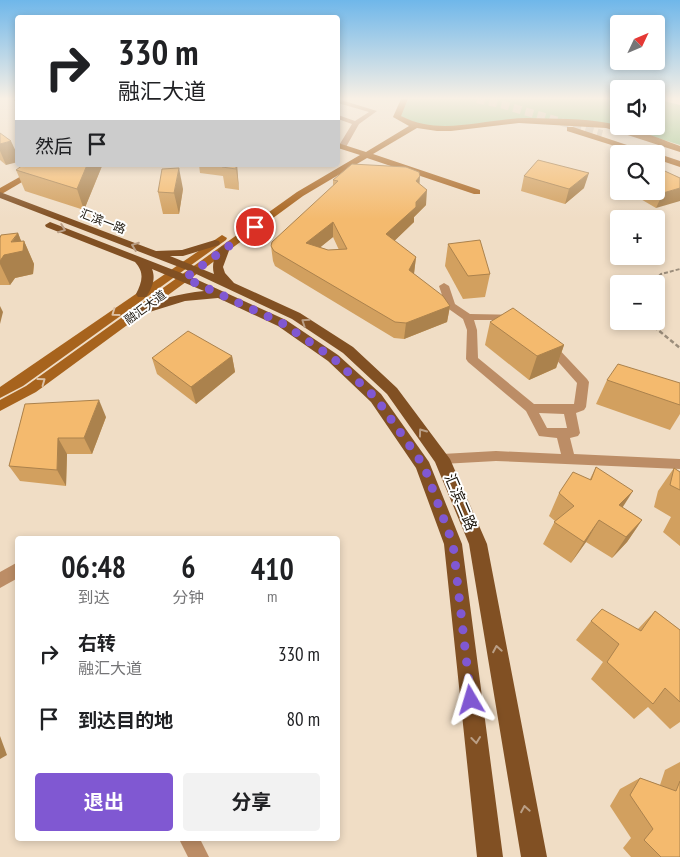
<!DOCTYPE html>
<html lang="zh">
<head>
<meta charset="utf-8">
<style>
  :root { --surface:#fff; --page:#f2f2f2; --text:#202124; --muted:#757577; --accent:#8058d2 }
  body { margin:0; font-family:"PT Sans Narrow","Noto Sans SC",sans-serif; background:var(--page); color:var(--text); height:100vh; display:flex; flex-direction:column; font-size:19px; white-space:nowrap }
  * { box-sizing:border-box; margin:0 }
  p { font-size:16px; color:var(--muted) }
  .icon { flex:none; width:28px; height:28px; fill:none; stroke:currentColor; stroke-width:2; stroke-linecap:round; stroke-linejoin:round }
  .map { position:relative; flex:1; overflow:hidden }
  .details { position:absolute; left:15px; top:536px; width:325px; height:305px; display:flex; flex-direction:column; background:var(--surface); border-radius:5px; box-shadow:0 2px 8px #0003 }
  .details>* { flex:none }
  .banner { position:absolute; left:15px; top:15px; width:325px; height:152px; border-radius:5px; box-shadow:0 2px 8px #0003; background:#fff; color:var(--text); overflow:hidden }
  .needle { width:32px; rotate:46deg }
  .tools { position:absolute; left:610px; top:15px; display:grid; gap:10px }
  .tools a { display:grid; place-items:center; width:55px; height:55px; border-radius:5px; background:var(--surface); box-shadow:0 2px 8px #0003; font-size:25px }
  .pin { position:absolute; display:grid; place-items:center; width:42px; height:42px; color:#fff; margin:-21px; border:2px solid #fff; border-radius:50%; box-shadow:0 1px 5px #0007 }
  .me { position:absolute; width:55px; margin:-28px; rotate:353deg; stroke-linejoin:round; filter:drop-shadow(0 0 4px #0008) }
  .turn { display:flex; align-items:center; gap:18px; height:105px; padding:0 20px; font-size:22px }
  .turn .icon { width:65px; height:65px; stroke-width:2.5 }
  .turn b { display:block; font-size:35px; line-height:42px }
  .then { display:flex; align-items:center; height:48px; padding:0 20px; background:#0003; gap:10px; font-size:19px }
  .eta { display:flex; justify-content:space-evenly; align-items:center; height:85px; text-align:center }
  .eta b { font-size:30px; font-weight:700; line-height:35px }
  .primary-button { display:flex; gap:10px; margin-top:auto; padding:10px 20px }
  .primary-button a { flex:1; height:58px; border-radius:5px; background:var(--accent); color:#fff; font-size:20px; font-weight:700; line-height:58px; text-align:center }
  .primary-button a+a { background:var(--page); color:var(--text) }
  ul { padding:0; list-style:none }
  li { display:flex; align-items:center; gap:15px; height:65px; padding:0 20px }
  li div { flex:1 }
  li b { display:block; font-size:19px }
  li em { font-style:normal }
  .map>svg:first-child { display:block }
</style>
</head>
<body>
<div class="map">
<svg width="680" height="857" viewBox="0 0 680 857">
  <rect width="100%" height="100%" fill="#f0ddc5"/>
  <!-- green -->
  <g fill="#97c187">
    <path d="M410,99h209v27l-84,-5 -74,6 -43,-1 -19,-11 2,-6z"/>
    <path d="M656,99l24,6v40l-61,-19h37z"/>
  </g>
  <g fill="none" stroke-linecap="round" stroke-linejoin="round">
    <!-- secondary-tunnel -->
    <path stroke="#d0bfa9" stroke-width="8" stroke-dasharray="8 4.5" stroke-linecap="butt" d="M477,99l27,6 98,29"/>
    <!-- path-far1 -->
    <path stroke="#9b8d7b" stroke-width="2" stroke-dasharray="4 2" stroke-linecap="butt" d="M650,284l11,-10 19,-5"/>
    <!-- path -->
    <path stroke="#9b8d7b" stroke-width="2.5" stroke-dasharray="4.5 2.5" stroke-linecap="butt" d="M650,321l2,4 28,23"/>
    <!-- street -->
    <g fill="#bc8d66" fill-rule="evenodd">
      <path d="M338,99l39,12 -18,13 -13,23 -4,2 -4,-2 14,-23 -14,-5v-4l17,6 14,-9 -31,-9z"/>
      <path d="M444,283l5,3 6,18 15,10 48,1 1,2 -5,3h-40l3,10 1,28 56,46h40l3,-21 -32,-36 -1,-2 1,-2h8l34,36 2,3 -3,25 -2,3 -8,3 4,20 -2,3 -8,2 4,16 106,5v10l-184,-8 -54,3 -5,-1 -2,-4 2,-4 5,-1 54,-3 65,3 -4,-16 -18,-2 -13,-25 -58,-49 -2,-3 1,-29 -4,-11 -17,-12 -7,-21zM539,413l25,1 3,14h-20z"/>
      <path d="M18,562v16l-18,10v-16z"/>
      <path d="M179,839h21l9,18h-21z"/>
    </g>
    <!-- secondary -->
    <g fill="#a7631d" fill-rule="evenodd">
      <rect x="14" y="99" width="4" height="2"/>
      <path d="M401,99h7l-7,17c40,21 85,2 127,2 26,1 54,0 80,5 24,5 48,14 72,23v6l-74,-24 -87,-5 -68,8h-14l-20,-3 -44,26 107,36v4h-6l-107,-36 -64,38 -267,196 -36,19v-11l26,-14 271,-194 63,-37 -22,-7v-5l28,9 43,-26 -16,-9z"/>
      <path d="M567,127h6l81,27h-14l-73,-23z"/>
      <path d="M656,153l24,8v6l-24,-8z"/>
      <path d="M41,165h10l-51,30v-7z"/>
      <path d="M222,235l5,3 -1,2 -203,146 -23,12v-11z"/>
    </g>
    <!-- primary -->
    <g fill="#815023" fill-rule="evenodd">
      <path d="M0,192l156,59 26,-1 33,-10 4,1 1,2 -1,2 -36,11h-13l44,18c-3,-9 1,-26 11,-29l4,1 1,2 -7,19 2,6 9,10 66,30 53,34 44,41 53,71 37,85 60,313h-26l-52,-313 -34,-82 -48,-68 -44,-41 -51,-34 -100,-47 -192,-74z"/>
      <path d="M50,222l139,54 97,44 52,35 43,39 48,68 33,82 41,313h-26l-33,-313 -28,-76 -45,-66 -43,-41 -50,-35 -60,-28 -33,3 -42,13h-8l-2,-3 2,-3c23,-8 45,-15 69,-17l-52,-22c4,10 0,19 -6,28h-8l-2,-3c6,-12 9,-21 -1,-32l-89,-35 -1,-2z"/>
    </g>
  </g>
  <!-- wall -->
  <g fill="#d2a05f" fill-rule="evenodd">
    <path d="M0,133l6,32 -6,-5z"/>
    <path d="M199,165h38l2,25 -14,-2 -2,-12 -23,-3z"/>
    <path d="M46,166h56l-18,44 -59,-19 -9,-21z"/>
    <path d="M656,167l24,11 -24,30 -29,-17h29z"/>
    <path d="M524,176l60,12 -19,16 -44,-13z"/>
    <path d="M333,180l87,4 6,21 -12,12v5l-20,19 22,16 -2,17 36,32 -3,16 -43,17 -10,-1 -119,-72 -2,-5 -2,-15 62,-60zM333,237l6,13h-11l-8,-3z"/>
    <path d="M183,189l-4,25h-16l-5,-22z"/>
    <path d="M18,233l3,8h3l10,23 -1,10 -18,4 -5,7h-10v-47z"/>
    <path d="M448,244l42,30 -5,23 -22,2 -18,-33z"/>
    <path d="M490,322l74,23 -8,23 -27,12 -44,-35z"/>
    <path d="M232,356l3,16 -39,32 -39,-30 -5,-16z"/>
    <path d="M607,380l73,3v31l-10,16 -74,-26z"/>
    <path d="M25,404l81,13 -14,37h-25l-1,32 -46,-5 -11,-15z"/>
    <path d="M596,467l26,40 20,13 -15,22 -15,16 -26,-16 -15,21 -28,-19 12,-23 -6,-5 10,-23 31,-14z"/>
    <path d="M674,468l6,4v74l-17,-14 8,-15 -17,-10 4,-16z"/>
    <path d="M655,611l25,19v92l-10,7 -22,-22 -14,12 -43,-40 12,-17 -27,-22 15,-19 47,8z"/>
    <path d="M680,762v95h-49l-8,-9 8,-10 -21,-32 10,-17 20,-11 20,7 5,-15z"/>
  </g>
  <!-- shaded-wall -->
  <g fill="#ab824d">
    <path d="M11,141l7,15v6l-12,3 -6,-14v-7z"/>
    <path d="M87,165h15v1l-18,44 -7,-21z"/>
    <path d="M236,165h1l2,25 -3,-21z"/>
    <path d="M179,168l4,21 -4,25 -5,-21z"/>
    <path d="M589,173l-5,15 -19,16 4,-15z"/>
    <path d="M420,176l-1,15 -3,-10z"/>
    <path d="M680,188v13l-24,7 7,-15z"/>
    <path d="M427,190l-1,15 -12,12v5l-29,28 1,-16z"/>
    <path d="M333,222v15l-27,22v-16z"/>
    <path d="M18,233l5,13 1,-5 10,23 -1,10 -18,4 -5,7 -10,-21v-3z"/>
    <path d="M416,257l-2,16 -6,13 1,-16z"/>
    <path d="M0,306l3,6 -3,12z"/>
    <path d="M450,306l-3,16 -43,17 2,-16z"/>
    <path d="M564,345l-8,23 -27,12 8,-24z"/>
    <path d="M232,356l3,16 -39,32 -5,-17z"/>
    <path d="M99,400l7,17 -14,37 -8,-16z"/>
    <path d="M58,438l9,16 -1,32 -9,-16z"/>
    <path d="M633,491l-14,22v-8z"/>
    <path d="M599,520l-13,22 -15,21 13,-21z"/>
    <path d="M642,520l-15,22 -15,16 14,-21z"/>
    <path d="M0,736l7,19 -7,4z"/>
  </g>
  <!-- building -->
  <g fill="#f4ba6e" stroke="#ab824d" fill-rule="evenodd">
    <path d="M0,133l11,8 -11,3z"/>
    <path d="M538,160l51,13 -20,16 -45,-13z"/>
    <path d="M352,164l54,3 13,5 1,4 -4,5 11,9 -11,12v5l-30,27 30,23 -7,13 34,26 7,10 -44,17 -11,-1 -121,-71 -3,-5 1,-4 66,-61 -5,-1zM333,222l14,27 -19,1 -22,-7z"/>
    <path d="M23,165h20l3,1 1,-1h40l-10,24 -61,-19z"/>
    <path d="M222,165h14v4l-14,-2z"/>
    <path d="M656,167l24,11v10l-17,5 -7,-4z"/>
    <path d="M179,168l-5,25 -16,-1 4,-23z"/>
    <path d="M18,233l-7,9 13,-1 -1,10 -19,4 -4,6v-23l1,-3z"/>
    <path d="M480,240l10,34 -22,2 -20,-32z"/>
    <path d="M513,308l51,37 -27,11 -47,-34z"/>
    <path d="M188,331l44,25 -41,31 -39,-29z"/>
    <path d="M618,364l62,19v22l-73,-25z"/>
    <path d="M99,400l-15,38h-26l-1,32 -48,-4 16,-62z"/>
    <path d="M596,467l37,24 -14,14 23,15 -16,17 -27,-17 -15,22 -30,-20 20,-16 -15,-13 14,-21 18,8z"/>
    <path d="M674,468l6,4v18l-10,-5z"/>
    <path d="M602,609l39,22 14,-20 25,19v72l-15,-14 -12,16 -46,-42 12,-18 -28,-23z"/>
    <path d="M640,778l36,13 4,-10v76h-19l-17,-17 9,-11 -23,-34z"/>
  </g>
  <!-- one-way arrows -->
  <defs><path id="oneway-chevron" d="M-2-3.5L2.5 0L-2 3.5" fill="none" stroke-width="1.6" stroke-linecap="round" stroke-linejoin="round" transform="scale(1.25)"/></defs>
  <g stroke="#ba9f86">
    <use href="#oneway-chevron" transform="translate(62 229) rotate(21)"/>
    <use href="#oneway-chevron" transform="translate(135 246) rotate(-159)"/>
    <use href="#oneway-chevron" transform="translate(305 322) rotate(-146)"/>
    <use href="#oneway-chevron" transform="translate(422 432) rotate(-126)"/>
    <use href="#oneway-chevron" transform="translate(497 649) rotate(-100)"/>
    <use href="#oneway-chevron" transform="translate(476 740) rotate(83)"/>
    <use href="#oneway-chevron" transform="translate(525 809) rotate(-100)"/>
  </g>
  <g stroke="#dcc1a5">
    <use href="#oneway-chevron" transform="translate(115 313) rotate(144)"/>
    <use href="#oneway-chevron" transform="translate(42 381) rotate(-36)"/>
  </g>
  <!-- sky -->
  <linearGradient id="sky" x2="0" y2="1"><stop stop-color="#6fb7ea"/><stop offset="0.45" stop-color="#f8f0e5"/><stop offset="1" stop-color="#f8f0e5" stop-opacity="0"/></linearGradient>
  <rect width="680" height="219" fill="url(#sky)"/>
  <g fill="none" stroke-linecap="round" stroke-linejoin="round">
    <!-- route -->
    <path stroke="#8058d2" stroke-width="9" stroke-dasharray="0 16.2" d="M255,227l-70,51 97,45 51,35 43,40 48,68 29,78 18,156"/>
  </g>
  <g text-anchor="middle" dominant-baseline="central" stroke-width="4" stroke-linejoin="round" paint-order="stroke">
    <!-- far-street labels -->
    <g font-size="12" fill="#19130a" stroke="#fff">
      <text transform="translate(103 221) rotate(21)">汇滨一路</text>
      <text transform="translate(145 307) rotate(-36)">融汇大道</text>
    </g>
    <!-- street labels -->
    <g font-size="15" fill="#19130a" stroke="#fff">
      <text transform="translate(461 502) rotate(67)">汇滨二路</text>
    </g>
  </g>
</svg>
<div class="tools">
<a><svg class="needle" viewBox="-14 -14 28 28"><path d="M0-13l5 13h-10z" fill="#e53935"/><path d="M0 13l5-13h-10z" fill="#757577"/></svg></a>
<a><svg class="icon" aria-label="sound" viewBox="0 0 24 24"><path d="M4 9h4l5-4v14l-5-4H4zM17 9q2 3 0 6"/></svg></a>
<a><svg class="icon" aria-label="search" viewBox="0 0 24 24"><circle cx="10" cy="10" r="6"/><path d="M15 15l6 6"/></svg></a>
<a>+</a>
<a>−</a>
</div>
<div class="pin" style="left:255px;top:227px;background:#d93025"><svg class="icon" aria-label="arrive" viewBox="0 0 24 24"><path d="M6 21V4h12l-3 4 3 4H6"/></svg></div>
<svg class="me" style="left:471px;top:700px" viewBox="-20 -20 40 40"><path d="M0-17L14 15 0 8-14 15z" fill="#8058d2" stroke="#fff" stroke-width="4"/></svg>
<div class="banner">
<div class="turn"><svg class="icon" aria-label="right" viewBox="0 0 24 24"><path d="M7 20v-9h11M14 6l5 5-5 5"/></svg><div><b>330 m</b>融汇大道</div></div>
<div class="then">然后<svg class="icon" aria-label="arrive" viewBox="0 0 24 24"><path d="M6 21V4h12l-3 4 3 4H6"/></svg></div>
</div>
<section class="details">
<div class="eta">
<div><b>06:48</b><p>到达</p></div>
<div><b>6</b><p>分钟</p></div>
<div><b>410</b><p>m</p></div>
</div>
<ul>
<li><svg class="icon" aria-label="right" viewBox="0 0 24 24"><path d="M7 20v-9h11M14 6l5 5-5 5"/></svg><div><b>右转</b><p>融汇大道</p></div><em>330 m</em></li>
<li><svg class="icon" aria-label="arrive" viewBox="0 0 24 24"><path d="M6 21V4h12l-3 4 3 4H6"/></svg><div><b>到达目的地</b></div><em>80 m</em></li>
</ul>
<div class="primary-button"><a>退出</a><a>分享</a></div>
</section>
</div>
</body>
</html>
